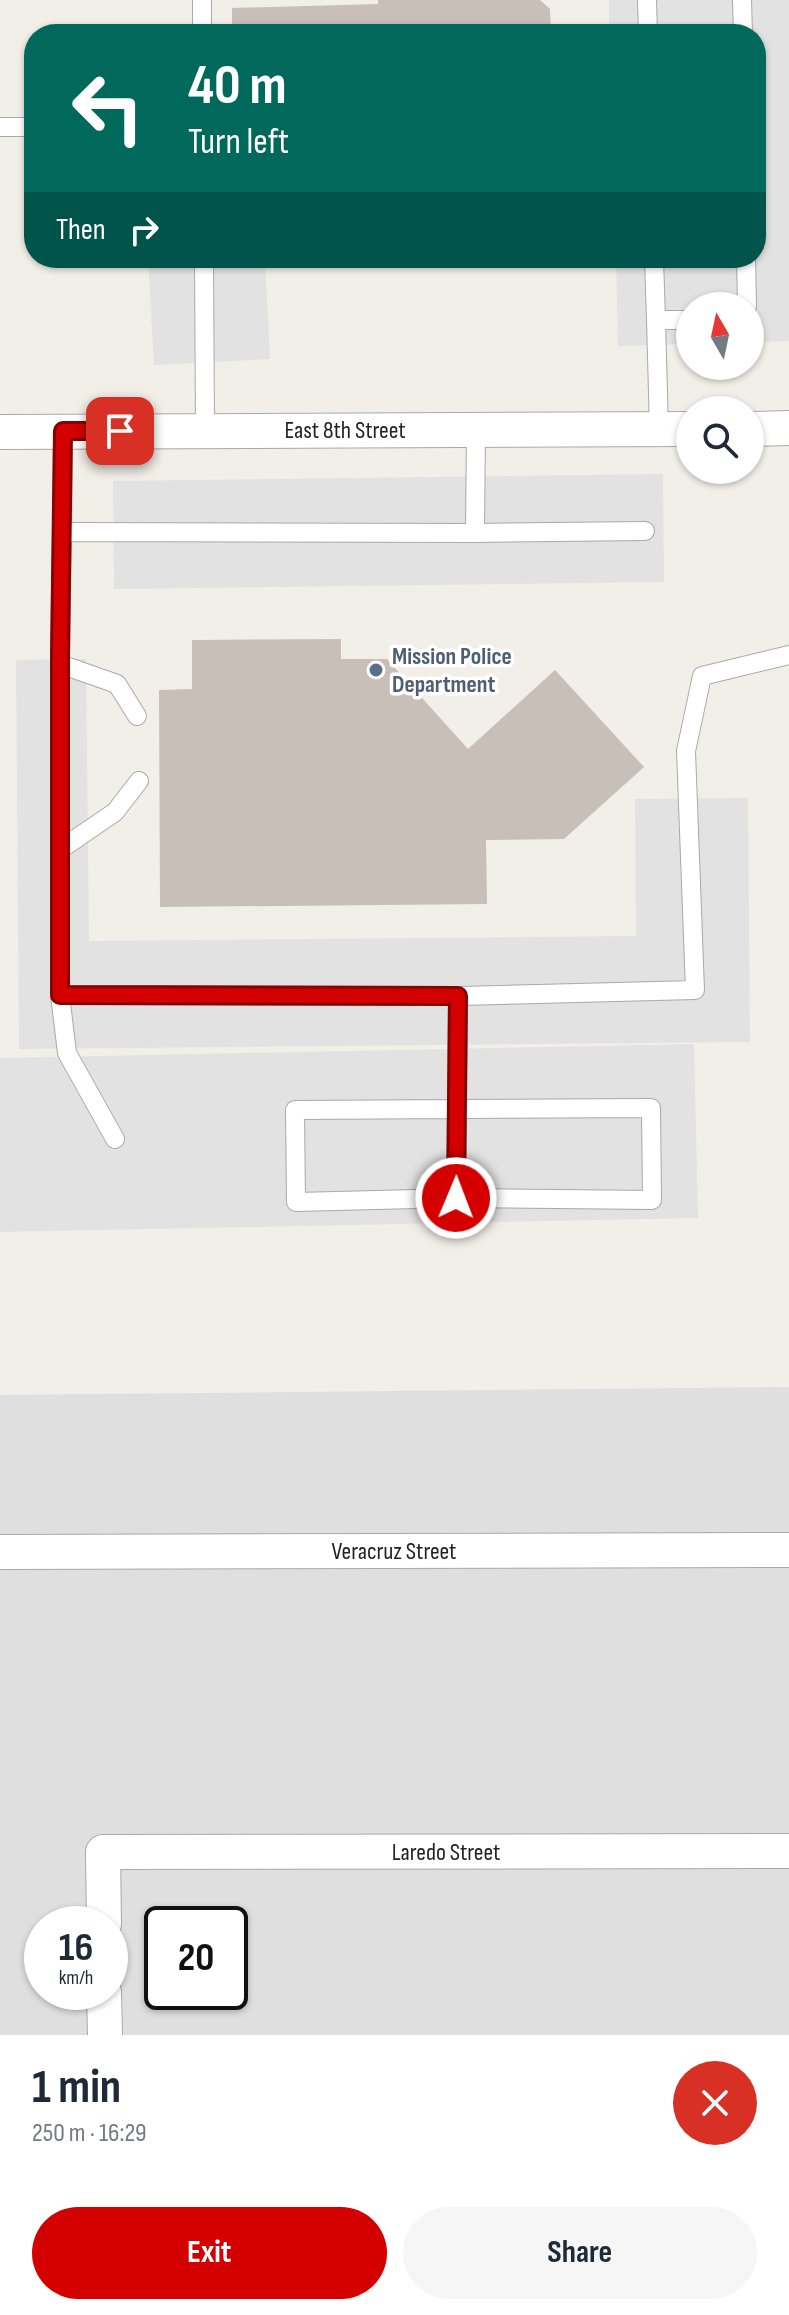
<!DOCTYPE html>
<html lang="en">
<head>
<meta charset="utf-8">
<style>
  :root { --surface:#fff; --page:#f6f6f7; --text:#1f2937; --muted:#747a83; --accent:#d40000 }
  body { margin:0; font-family:"Sofia Sans Condensed",sans-serif; background:var(--page); color:var(--text); height:100vh; display:flex; flex-direction:column; font-size:30px; white-space:nowrap }
  * { box-sizing:border-box; margin:0 }
  p { font-size:26px; color:var(--muted) }
  .icon { flex:none; width:44px; height:44px; fill:none; stroke:currentColor; stroke-width:2; stroke-linecap:round; stroke-linejoin:round }
  .map { position:relative; height:2035px; overflow:hidden }
  .details { display:flex; flex-direction:column; background:var(--surface); flex:1 }
  .details>* { flex:none }
  .banner { position:absolute; left:24px; top:24px; width:742px; height:244px; border-radius:32px; box-shadow:0 2px 6px #0004; background:#00695c; color:#fff; overflow:hidden }
  .needle { width:52px; rotate:351deg }
  .tools { position:absolute; left:676px; top:292px; display:grid; gap:16px }
  .tools a { display:grid; place-items:center; width:88px; height:88px; border-radius:50%; background:var(--surface); box-shadow:0 2px 6px #0004; font-size:40px }
  .speed { position:absolute; left:24px; top:1906px; display:flex; gap:16px; font-size:40px; font-weight:700; text-align:center }
  .speed>* { display:grid; place-content:center; width:104px; height:104px; border-radius:50%; background:var(--surface); box-shadow:0 2px 6px #0004; line-height:1 }
  .speed small { font-size:20px; font-weight:400 }
  .speed .limit { border:4px solid #111; border-radius:12px; background:#fff; color:#111 }
  .pin { position:absolute; display:grid; place-items:center; width:68px; height:68px; color:#fff; margin:-34px; border-radius:16px; box-shadow:0 4px 12px #0006 }
  .me { position:absolute; width:88px; margin:-44px; rotate:1deg; stroke-linejoin:round; filter:drop-shadow(0 0 6px #0008) }
  .turn { display:flex; align-items:center; gap:28px; height:168px; padding:0 32px; font-size:36px }
  .turn .icon { width:104px; height:104px; stroke-width:2.5 }
  .turn b { display:block; font-size:56px; line-height:68px }
  .then { display:flex; align-items:center; height:76px; padding:0 32px; background:#0003; gap:16px; font-size:30px }
  .round { display:grid; place-items:center; flex:none; width:84px; height:84px; border-radius:42px; background:var(--page) }
  .headline { display:flex; align-items:center; justify-content:space-between; height:136px; padding:0 32px }
  h1 { font-size:48px; font-weight:700; line-height:60px }
  .primary-button { display:flex; gap:16px; margin-top:auto; padding:16px 32px }
  .primary-button a { flex:1; height:92px; border-radius:48px; background:var(--accent); color:#fff; font-size:32px; font-weight:700; line-height:92px; text-align:center }
  .primary-button a+a { background:var(--page); color:var(--text) }
  .map>svg:first-child { display:block }
</style>
</head>
<body>
<div class="map">
<svg width="789" height="2035" viewBox="0 0 789 2035">
  <rect width="100%" height="100%" fill="#f2efe9"/>
  <!-- residential -->
  <path fill="#e0dfdf" fill-rule="evenodd" d="M789,1387v648h-789v-640zM42,1924h68v68h-68zM162,1924h68v68h-68z"/>
  <!-- parking -->
  <g fill="#e2e2e2">
    <path d="M609,0h180v341l-39,1v-36h-60v38l-72,2 -2,-88h140v-224h-147z"/>
    <path d="M148,258h117l5,101 -116,6z"/>
    <path d="M663,474l1,108 -550,7 -1,-108z"/>
    <path d="M86,659l3,282 547,-5 -1,-137 113,-1 2,244 -731,7 -3,-389z"/>
    <path d="M694,1044l4,174 -698,14v-174z"/>
  </g>
  <!-- building -->
  <g fill="#c7bfb8">
    <path d="M378,0h162l10,9 1,25h-319v-26l146,-4z"/>
    <path d="M341,639v20h46l81,90 87,-79 89,97 -80,72 -78,1 1,64 -327,3 -1,-217 33,-1v-49z"/>
  </g>
  <g fill="none" stroke-linecap="round" stroke-linejoin="round">
    <defs>
      <g id="service">
        <path d="M202,0v34"/>
        <path d="M647,0l1,34"/>
        <path d="M742,0l1,34"/>
        <path d="M0,127h34"/>
        <path d="M204,258l1,173"/>
        <path d="M654,258l2,62h34"/>
        <path d="M746,258l1,48"/>
        <path d="M656,320l3,109"/>
        <path d="M476,430l-1,103 170,-2"/>
        <path d="M62,532l1,-101"/>
        <path d="M60,664l57,20 20,32"/>
        <path d="M61,849l54,-37 24,-31"/>
        <path d="M60,995l7,58 48,86"/>
        <path d="M458,996l237,-6 -9,-239 16,-75 87,-21"/>
        <path d="M456,1198l1,-89 194,-1 1,92 -196,-2 -160,4 -1,-92 162,-1 1,-113 -398,-1v-340l2,-123 413,1"/>
      </g>
      <g id="minor">
        <path d="M750,429l39,-1"/>
        <path d="M0,432l690,-3"/>
        <path d="M0,1552l789,-2"/>
        <path d="M104,1924l-1,-72 686,-1"/>
        <path d="M104,1992l1,43"/>
      </g>
    </defs>
    <!-- service casing -->
    <use href="#service" stroke="#a9a9a9" stroke-width="20"/>
    <!-- minor casing -->
    <use href="#minor" stroke="#a9a9a9" stroke-width="36"/>
    <!-- service -->
    <use href="#service" stroke="#fff" stroke-width="18"/>
    <!-- minor -->
    <use href="#minor" stroke="#fff" stroke-width="34"/>
  </g>
  <g fill="none" stroke-linecap="round" stroke-linejoin="round">
    <defs>
      <path id="route" d="M120,431h-57l-3,224v340l398,1 -2,202"/>
    </defs>
    <!-- route casing -->
    <use href="#route" stroke="#8a0000" stroke-width="20"/>
    <!-- route -->
    <use href="#route" stroke="#d40000" stroke-width="14"/>
  </g>
  <!-- markers -->
  <circle fill="#5c6f8a" stroke="#fff" stroke-width="3" cx="376" cy="670" r="8"/>
  <g text-anchor="middle" dominant-baseline="central" stroke-width="7" stroke-linejoin="round" paint-order="stroke">
    <!-- street labels -->
    <g font-size="24" fill="#222" stroke="#fff">
      <text x="345" y="430">East 8th Street</text>
      <text x="394" y="1551">Veracruz Street</text>
      <text x="446" y="1852">Laredo Street</text>
    </g>
    <!-- service labels -->
    <g font-size="24" font-weight="bold" fill="#4e5e75" stroke="#fff" text-anchor="start">
      <text x="392" y="656">Mission Police<tspan x="392" dy="28">Department</tspan></text>
    </g>
  </g>
</svg>
<div class="tools">
<a><svg class="needle" viewBox="-14 -14 28 28"><path d="M0-13l5 13h-10z" fill="#e53935"/><path d="M0 13l5-13h-10z" fill="#747a83"/></svg></a>
<a><svg class="icon" aria-label="search" viewBox="0 0 24 24"><circle cx="10" cy="10" r="6"/><path d="M15 15l6 6"/></svg></a>
</div>
<div class="speed"><div>16<small>km/h</small></div><div class="limit">20</div></div>
<div class="pin" style="left:120px;top:431px;background:#d93025"><svg class="icon" aria-label="arrive" viewBox="0 0 24 24"><path d="M6 21V4h12l-3 4 3 4H6"/></svg></div>
<svg class="me" style="left:456px;top:1198px" viewBox="-20 -20 40 40"><circle r="17" fill="#d40000" stroke="#fff" stroke-width="3"/><path d="M0-11L8 9 0 5-8 9z" fill="#fff"/></svg>
<div class="banner">
<div class="turn"><svg class="icon" aria-label="left" viewBox="0 0 24 24"><path d="M17 20v-9H6M10 6l-5 5 5 5"/></svg><div><b>40 m</b>Turn left</div></div>
<div class="then">Then<svg class="icon" aria-label="right" viewBox="0 0 24 24"><path d="M7 20v-9h11M14 6l5 5-5 5"/></svg></div>
</div>
</div>
<section class="details">
<div class="headline"><div><h1>1 min</h1><p>250 m · 16:29</p></div><a class="round" style="background:#d93025;color:#fff"><svg class="icon" aria-label="close" viewBox="0 0 24 24"><path d="M6 6l12 12M18 6L6 18"/></svg></a></div>
<div class="primary-button"><a>Exit</a><a>Share</a></div>
</section>
</body>
</html>
